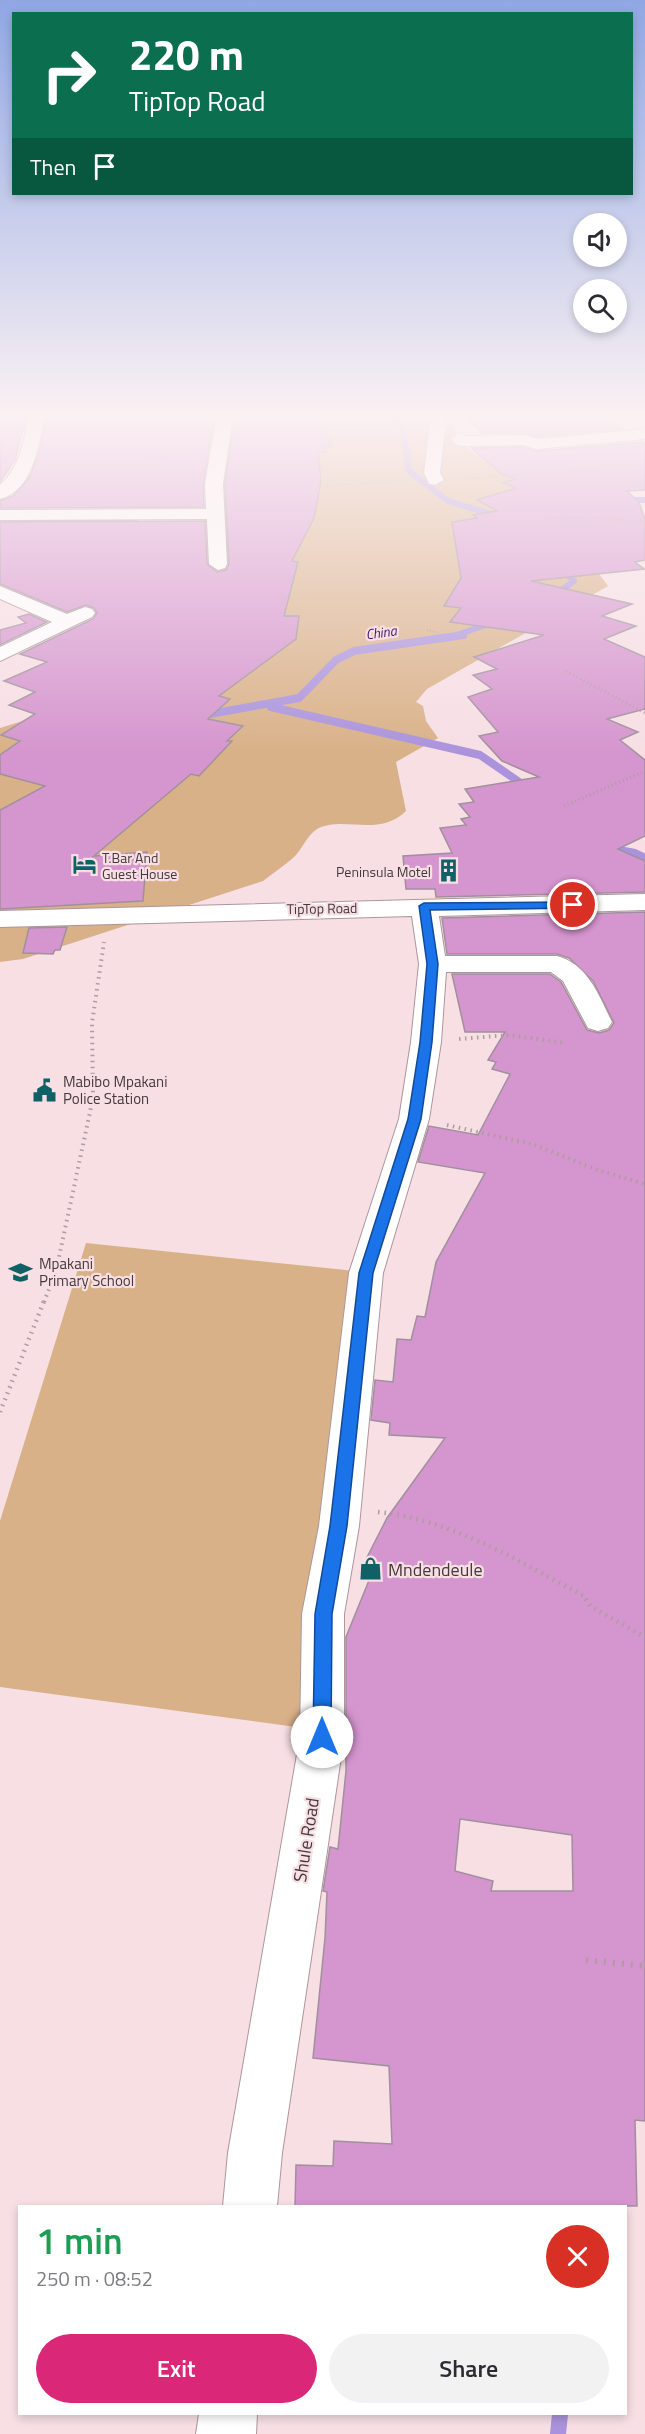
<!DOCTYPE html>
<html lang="en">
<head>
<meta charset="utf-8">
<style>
  :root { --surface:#fff; --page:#f2f2f3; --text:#2b2b33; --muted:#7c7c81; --accent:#db2777 }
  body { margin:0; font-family:"Titillium Web",sans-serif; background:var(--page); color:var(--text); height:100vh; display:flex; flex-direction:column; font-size:22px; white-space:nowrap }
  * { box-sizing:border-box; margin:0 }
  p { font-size:20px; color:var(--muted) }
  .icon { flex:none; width:33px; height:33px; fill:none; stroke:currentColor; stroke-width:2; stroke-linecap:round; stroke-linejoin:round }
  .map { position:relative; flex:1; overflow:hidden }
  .sheet { position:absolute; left:18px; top:2205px; width:609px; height:210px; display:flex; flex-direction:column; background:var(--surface); border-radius:0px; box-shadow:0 3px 9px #0003 }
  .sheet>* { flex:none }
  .hud { position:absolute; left:12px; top:12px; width:621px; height:183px; border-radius:0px; box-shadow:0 3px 9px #0003; background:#0b6e4f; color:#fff; overflow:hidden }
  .tools { position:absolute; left:573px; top:213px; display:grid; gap:12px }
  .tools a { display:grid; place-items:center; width:54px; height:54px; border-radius:50%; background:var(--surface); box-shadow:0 3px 9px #0003; font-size:30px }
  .pin { position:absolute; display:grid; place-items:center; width:51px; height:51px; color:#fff; margin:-26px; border:3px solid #fff; border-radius:50%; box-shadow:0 2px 6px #0007 }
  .me { position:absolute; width:66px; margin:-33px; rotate:0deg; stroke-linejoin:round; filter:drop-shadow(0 0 4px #0008) }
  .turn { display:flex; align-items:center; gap:21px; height:126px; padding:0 18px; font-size:27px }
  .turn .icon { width:78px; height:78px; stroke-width:2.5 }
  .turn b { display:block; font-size:42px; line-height:51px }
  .then { display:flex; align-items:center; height:57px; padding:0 18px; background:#0003; gap:12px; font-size:22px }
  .round { display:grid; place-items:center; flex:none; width:63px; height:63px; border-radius:32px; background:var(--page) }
  .overview { display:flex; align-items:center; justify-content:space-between; height:102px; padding:0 18px }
  h1 { font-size:36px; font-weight:600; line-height:45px; color:#1e9e55 }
  .primary-button { display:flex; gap:12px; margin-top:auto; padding:12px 18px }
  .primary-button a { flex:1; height:69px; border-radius:36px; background:var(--accent); color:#fff; font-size:24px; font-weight:600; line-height:69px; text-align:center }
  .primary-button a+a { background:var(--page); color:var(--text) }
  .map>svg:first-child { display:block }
</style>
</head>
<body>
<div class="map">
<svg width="645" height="2434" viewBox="0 0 645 2434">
  <rect width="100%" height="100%" fill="#f7dfe4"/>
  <!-- green -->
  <g fill="#d9b188">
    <path d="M242,414h204l17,31 101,72 21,38 23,31 -181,103 -11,13 7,4 3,15 12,17 -42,24 10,49c-28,27 -62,4 -89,18 -10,6 -15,21 -24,29 -9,8 -20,15 -30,23l-240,78 -23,3v-234l99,-31 97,-146 27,-94 4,-25z"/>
    <path d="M86,1243l279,29 -47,458 -318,-43v-166z"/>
  </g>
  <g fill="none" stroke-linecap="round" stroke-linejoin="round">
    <!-- stream-far2 -->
    <g stroke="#aa93dc" stroke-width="6">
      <path d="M393,414l11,18 5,39 39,30 53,16"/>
      <path d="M0,499l16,-16 28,-11 3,-4 -18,-2"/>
      <path d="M624,500h21"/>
      <path d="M0,519h135"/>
      <path d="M552,597l22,-16 -15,-14"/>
      <path d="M454,636l43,-15"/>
    </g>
    <!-- stream-far1 -->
    <g stroke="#aa93dc" stroke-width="8">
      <path d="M271,707l209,48 48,33"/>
      <path d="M204,715l95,-17 37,-38 18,-9 109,-16"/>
      <path d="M608,848l27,5 10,5"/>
    </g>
    <!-- stream -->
    <path stroke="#aa93dc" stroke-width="16" d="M558,2434l2,-20"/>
  </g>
  <!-- building -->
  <g fill="#d595ce" stroke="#a0909d" stroke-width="1.5" fill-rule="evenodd">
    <path d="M0,414h27l-12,46 -15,22z"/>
    <path d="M47,414h168l-12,70 1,23 -204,1v-7l13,-5 17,-19 9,-25z"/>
    <path d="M235,414h86l10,33h-7l2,5h-8l3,30 -7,36 -22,43 6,1 -14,54h15l-3,23 -77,57 11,3 -22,20 35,7 -16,15h5l-33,35 -8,-2 -97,82 53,-4 -4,49 -143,8v-99l45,-24 -45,-12v-19l20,-14 -19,-6 34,-21 -26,-9 26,-13 -31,-11 43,-19 -27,-8 73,-35 4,-6 -3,-5 -8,-3 -19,7 -67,-28v-62l205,-1 2,43 10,8 9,-2 3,-6 -4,-80z"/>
    <path d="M462,414h141l21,15 -86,8 -12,-4h-44z"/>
    <path d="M642,442l3,1v47l-18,1 12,11 6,17v41l-10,2 9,7 -113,12 101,23 -30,12 34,10 -32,13 41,18v52l-38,10 31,13 -18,8 25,20v76l-27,13 27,12v31l-209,5 -1,-8h-29l-3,-33 49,-3 -12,-25 26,-3 -5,-6 9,-2 -11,-13 15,-2 -9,-13 74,-12 -37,-16 -23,-25 19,-4 -30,-35 24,-8 -19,-14 24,-6 -23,-12 70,-22 -94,-13 11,-14 -17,-2 17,-28 -9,-56 25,-4 -4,-3 24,-4 -20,-11 39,-12 -13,-5 12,-4 -12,-4 -32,-27 53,-1 12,4z"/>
    <path d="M29,614l18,8 -47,23v-15l26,-7 -8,-6z"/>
    <path d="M645,912v1209l-10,-1 2,86h-342l1,-41 37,1 1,-25 58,3 -3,-78 -76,-8 12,-120 2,-46 -4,-1 7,-44 8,2 8,-78v-134l26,-64 -11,-4 26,-51 58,-80 -56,-3 1,-12 -19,-3 4,-40 18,2 4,-43 14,1 6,-24 8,1 11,-55 49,-89 -67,-11 11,-36 49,9 32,-61 -18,-5 4,-7 -8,-2 17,-28h-40l-13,-58h98l11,8 26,48 12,3 10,-3 5,-7 -21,-42 -24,-23 -12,-4h-110l-5,-36zM460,1819l112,16 1,56h-82l2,-10 -38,-10z"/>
    <path d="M67,927l-7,23h-5l-2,4 -30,-1 6,-25z"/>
  </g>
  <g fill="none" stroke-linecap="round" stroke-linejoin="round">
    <defs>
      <g id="minor">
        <path d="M29,414h16c-6,28 -11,77 -45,85v-14c21,-19 24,-45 29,-71z"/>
        <path d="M217,414h16l-10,70 4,80 -2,4 -7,2 -9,-6 -2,-45 -207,1v-10l206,-1 -1,-25z"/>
        <path d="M431,414h16l-7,59 4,7 -9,5 -6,-1 -5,-11z"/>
        <path d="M645,429v10l-109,10 -12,-4 -63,1 -6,-2 -4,-6 8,-5 7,3 60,-1 12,4z"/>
        <path d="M0,586l67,28 18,-7 7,2 3,4 -3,4 -92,44v-14l52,-25 -52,-23z"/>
        <path d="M645,894v16l-206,6 6,40h112c31,8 42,40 55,66l-4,6 -10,3 -10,-3 -25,-47 -12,-9h-105l-5,70 -12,77 -46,154 -24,253 -15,88v123l-62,416 -5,53h-54l5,-53 72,-416 2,-123 17,-88 30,-253 50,-154 12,-77 8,-78 -7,-48 -412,11v-16z"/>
        <path d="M199,2414h58l-1,20h-60z"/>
      </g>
    </defs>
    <!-- minor casing -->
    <use href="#minor" stroke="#ad969b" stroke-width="2"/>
    <!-- path-far4 -->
    <g stroke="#af9ca0" stroke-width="2" stroke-dasharray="1 2" stroke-linecap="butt">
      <path d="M175,455l-1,-18 5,-7"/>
      <path d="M52,465l40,-1 99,-10"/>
      <path d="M461,479l164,-11"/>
      <path d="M327,485l82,-4"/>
      <path d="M547,518l40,-1 58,5"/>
      <path d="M427,630l12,3"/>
    </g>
    <!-- path-far3 -->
    <g stroke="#af9ca0" stroke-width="3" stroke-dasharray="1 3" stroke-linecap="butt">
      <path d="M566,671l79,42"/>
      <path d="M564,806l81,-35"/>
    </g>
    <!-- path-far2 -->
    <g stroke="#af9ca0" stroke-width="4" stroke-dasharray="1.5 4.5" stroke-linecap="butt">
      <path d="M459,1039l50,-4 57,8"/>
      <path d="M447,1125l88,20 63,25 47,14"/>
      <path d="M44,1302l12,-31 37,-173 -1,-75 12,-81"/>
    </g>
    <!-- path-far1 -->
    <g stroke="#af9ca0" stroke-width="4.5" stroke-dasharray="1.5 5" stroke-linecap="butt">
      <path d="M0,1412l44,-111"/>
      <path d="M378,1512c73,7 142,50 206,84l6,10 55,31"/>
    </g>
    <!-- path -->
    <path stroke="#af9ca0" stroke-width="6" stroke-dasharray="2 7" stroke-linecap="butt" d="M586,1960l59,6"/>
    <!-- minor -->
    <use href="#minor" fill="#fff" fill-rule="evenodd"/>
  </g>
  <!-- sky -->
  <linearGradient id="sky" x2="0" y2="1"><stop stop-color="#8fa7e3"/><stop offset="0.55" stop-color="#fbf1f3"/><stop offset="1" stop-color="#fbf1f3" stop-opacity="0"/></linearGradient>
  <rect width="645" height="755" fill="url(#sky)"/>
  <!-- route -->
  <path fill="#1a73e8" stroke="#114b97" stroke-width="1.5" d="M573,902l4,1v5l-147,2 8,54 -6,78 -11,77 -48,154 -26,253 -15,88 -1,123 -2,6 -7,2 -6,-2 -3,-6 2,-123 15,-88 29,-253 49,-154 12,-77 7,-78 -8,-58 5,-3z"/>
  <!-- icons -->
  <defs>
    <symbol id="hotel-bare" viewBox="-9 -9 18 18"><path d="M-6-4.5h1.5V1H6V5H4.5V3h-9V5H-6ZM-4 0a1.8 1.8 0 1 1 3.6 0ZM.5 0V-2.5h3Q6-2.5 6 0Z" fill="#106166" stroke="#f7dfe4" stroke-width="2.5" paint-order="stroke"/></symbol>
    <symbol id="building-bare" viewBox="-9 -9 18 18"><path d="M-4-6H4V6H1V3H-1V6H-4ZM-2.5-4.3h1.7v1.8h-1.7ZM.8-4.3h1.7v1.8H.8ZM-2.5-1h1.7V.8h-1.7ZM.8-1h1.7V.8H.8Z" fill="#106166" stroke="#f7dfe4" stroke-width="2.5" paint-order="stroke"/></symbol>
    <symbol id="civic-bare" viewBox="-9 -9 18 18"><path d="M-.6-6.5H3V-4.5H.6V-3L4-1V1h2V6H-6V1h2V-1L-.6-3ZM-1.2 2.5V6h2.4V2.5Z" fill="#106166" stroke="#f7dfe4" stroke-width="2.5" paint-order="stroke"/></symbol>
    <symbol id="school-bare" viewBox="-9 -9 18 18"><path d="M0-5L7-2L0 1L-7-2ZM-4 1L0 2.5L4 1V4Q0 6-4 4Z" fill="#106166" stroke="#f7dfe4" stroke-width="2.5" paint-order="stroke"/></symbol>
    <symbol id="shop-bare" viewBox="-9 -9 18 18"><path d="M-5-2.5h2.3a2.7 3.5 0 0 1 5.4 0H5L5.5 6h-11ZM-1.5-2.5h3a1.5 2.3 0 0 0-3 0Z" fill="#106166" stroke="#f7dfe4" stroke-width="2.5" paint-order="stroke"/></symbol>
  </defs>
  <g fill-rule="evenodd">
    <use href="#hotel-bare" x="68" y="848" width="33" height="33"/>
    <use href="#building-bare" x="432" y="854" width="33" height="33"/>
    <use href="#civic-bare" x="28" y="1074" width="33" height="33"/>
    <use href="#school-bare" x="4" y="1256" width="33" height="33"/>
    <use href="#shop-bare" x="354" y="1552" width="33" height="33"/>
  </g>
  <g text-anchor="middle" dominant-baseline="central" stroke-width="4.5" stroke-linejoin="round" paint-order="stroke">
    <!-- far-water labels -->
    <g font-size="14" font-style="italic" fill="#3c176c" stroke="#f7dfe4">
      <text transform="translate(381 632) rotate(-8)">China</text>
    </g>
    <!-- far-poi labels -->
    <g font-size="14" fill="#443a3c" stroke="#f7dfe4" text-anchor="start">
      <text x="102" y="857">T.Bar And<tspan x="102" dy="16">Guest House</tspan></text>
      <text x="431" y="871" text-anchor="end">Peninsula Motel</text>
    </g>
    <!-- far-street labels -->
    <g font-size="14" fill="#443a3c" stroke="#f7dfe4">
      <text transform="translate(322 908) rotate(-1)">TipTop Road</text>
    </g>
    <!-- poi labels -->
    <g font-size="15" fill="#443a3c" stroke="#f7dfe4" text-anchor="start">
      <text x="63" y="1081">Mabibo Mpakani<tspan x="63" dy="17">Police Station</tspan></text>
      <text x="39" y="1263">Mpakani<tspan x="39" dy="17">Primary School</tspan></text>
    </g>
    <!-- near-poi labels -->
    <g font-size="18" fill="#443a3c" stroke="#f7dfe4" text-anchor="start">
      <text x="388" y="1569">Mndendeule</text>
    </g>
    <!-- near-street labels -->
    <g font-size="18" fill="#443a3c" stroke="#f7dfe4">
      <text transform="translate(306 1840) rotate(-81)">Shule Road</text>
    </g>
  </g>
</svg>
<div class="tools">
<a><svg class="icon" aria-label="sound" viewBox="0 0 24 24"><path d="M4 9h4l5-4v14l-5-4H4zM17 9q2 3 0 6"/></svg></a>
<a><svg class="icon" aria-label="search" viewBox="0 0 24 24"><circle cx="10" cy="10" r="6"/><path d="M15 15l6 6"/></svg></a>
</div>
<div class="pin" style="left:573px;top:905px;background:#d93025"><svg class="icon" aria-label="arrive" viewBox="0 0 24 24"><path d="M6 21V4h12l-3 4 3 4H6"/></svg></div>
<svg class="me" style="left:322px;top:1737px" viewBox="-20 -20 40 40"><circle r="19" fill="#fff"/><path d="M0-13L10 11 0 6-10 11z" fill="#1a73e8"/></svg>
<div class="hud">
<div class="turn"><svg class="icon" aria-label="right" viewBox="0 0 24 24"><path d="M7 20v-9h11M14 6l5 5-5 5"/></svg><div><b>220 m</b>TipTop Road</div></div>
<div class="then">Then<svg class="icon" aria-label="arrive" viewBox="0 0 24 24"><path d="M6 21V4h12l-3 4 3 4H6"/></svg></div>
</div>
<section class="sheet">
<div class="overview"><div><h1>1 min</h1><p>250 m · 08:52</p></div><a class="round" style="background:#d93025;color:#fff"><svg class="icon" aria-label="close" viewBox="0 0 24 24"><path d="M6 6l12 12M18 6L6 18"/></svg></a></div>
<div class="primary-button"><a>Exit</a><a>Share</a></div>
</section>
</div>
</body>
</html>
